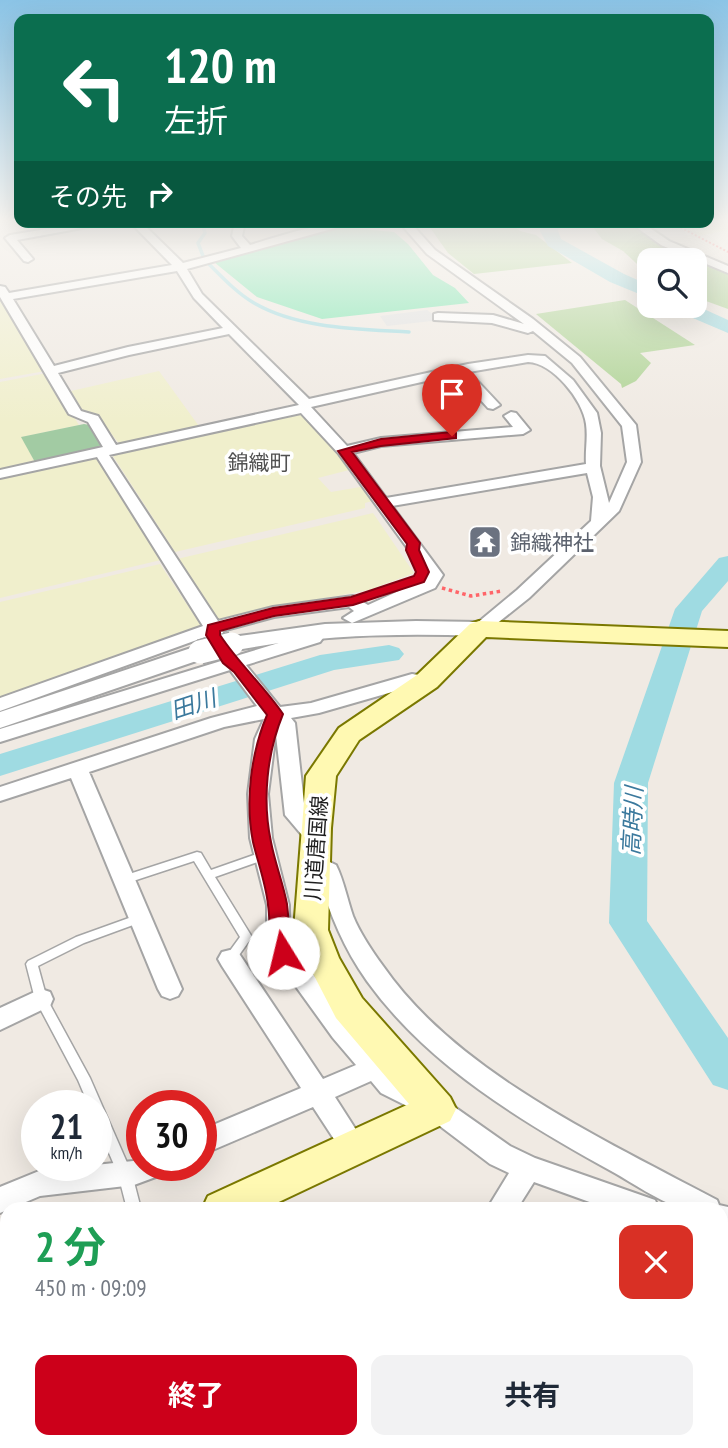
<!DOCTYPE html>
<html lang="ja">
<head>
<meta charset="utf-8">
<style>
  :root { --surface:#fff; --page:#f2f2f3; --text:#1f2937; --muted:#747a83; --accent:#cc001a }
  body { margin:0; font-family:"PT Sans Narrow","Noto Sans JP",sans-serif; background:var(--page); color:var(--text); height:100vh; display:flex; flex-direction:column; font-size:26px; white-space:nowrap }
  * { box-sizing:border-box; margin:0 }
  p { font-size:23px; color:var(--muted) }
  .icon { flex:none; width:38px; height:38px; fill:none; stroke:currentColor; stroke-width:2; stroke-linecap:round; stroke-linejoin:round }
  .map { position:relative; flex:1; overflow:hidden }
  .panel { position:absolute; left:0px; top:1202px; width:728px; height:247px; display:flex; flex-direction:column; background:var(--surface); border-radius:21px 21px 0 0; box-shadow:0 7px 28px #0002 }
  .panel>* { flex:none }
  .guide { position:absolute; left:14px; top:14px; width:700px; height:214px; border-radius:14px; box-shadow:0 7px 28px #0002; background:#0b6e4f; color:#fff; overflow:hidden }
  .buttons { position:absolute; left:637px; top:248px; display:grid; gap:14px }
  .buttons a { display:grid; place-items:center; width:70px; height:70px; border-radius:14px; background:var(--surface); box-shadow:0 7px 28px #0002; font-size:35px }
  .speed { position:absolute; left:21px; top:1090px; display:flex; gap:14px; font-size:35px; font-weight:700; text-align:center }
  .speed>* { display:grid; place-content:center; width:91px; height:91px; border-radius:50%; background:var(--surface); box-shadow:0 7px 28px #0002; line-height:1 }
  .speed small { font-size:18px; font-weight:400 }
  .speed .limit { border:10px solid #d22; background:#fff; color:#111 }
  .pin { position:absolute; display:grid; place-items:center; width:60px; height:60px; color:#fff; margin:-72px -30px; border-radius:50% 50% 50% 0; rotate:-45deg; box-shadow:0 0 7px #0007 }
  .pin .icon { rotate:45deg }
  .me { position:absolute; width:77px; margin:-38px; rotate:351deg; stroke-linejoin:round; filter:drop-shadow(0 0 5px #0008) }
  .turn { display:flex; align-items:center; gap:24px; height:147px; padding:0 35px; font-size:32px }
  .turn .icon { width:91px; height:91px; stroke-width:2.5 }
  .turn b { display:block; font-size:49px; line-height:60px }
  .then { display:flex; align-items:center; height:66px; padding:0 35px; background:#0003; gap:14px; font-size:26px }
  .round { display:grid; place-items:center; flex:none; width:74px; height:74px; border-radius:14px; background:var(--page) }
  .head { display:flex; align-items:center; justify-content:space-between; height:119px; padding:0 35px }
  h1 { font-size:42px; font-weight:700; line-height:52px; color:#1e9e55 }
  .cta { display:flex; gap:14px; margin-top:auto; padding:14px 35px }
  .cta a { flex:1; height:80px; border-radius:14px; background:var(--accent); color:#fff; font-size:28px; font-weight:700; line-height:80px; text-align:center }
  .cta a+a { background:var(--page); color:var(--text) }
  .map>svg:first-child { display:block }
</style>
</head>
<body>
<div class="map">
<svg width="728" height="1448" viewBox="0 0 728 1448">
  <rect width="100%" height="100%" fill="#f0eae3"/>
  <!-- farmland -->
  <g fill="#f0efcc">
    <path d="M709,220h19v10l-30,6 -19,-14h30z"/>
    <path d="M0,301l5,1 40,69 -45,8z"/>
    <path d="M159,371l42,58 -81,16 -23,-30 -15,-4 -11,-20z"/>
    <path d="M47,373l32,52 -57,12 14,27 -36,7v-89z"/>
    <path d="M301,413l52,56 -35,9 13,14 35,-6 10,14 -11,3v5l-190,44 -64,-99z"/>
    <path d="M97,457l64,103 -161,38v-121z"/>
    <path d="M373,513l41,60 -45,17 -86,16 -64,17 -42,-64z"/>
    <path d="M160,564l42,63 -202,73v-98z"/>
  </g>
  <!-- forest -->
  <g fill="#aed394">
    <path d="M426,222h83l11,9 16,4 36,28 -98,11 -26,-21z"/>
    <path d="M589,222h35l42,26 28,13h-45v14l-26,-24 -21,-12z"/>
    <path d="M695,261l33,12v36l-33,-12z"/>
    <path d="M625,300l70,45 -55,8 11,10 -15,18 -14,7 -1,-4 -85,-70z"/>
  </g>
  <!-- cemetery -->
  <path fill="#a2cba3" d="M84,424l6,1 16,22 -70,17 -15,-27z"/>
  <!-- pitch -->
  <path fill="#7ae6af" d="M338,227l56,5 14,12 25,31 22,13 14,15 -147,16 -65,-22 -43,-35z"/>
  <!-- parking -->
  <path fill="#e2e2e2" d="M427,310l14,10 -54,6 -7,-10z"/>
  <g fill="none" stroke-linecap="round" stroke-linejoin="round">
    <!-- stream -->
    <g stroke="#9fdbe2" stroke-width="3.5">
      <path d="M202,222l3,11 -7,10 7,18"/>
      <path d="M209,264c14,14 28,29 45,39 45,26 105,26 155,29"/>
    </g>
    <!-- river -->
    <g fill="#9fdbe2" fill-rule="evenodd">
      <path d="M543,222h16l-1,9 3,8 63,35 25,11v13l-39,-16 -62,-36 -8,-15z"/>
      <path d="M695,305l33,15v13l-54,-23 -2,-4z"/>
      <path d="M728,556v25l-26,30 -54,172 -1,138 81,117v52l-15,-5 -104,-162 5,-140 61,-174 44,-51z"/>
      <path d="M389,645l10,3 5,6 -5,6 -65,10 -334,106v-22l320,-99z"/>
    </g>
    <defs>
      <g id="service">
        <path d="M411,552h6l10,20 -5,9 -66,22h-6l-1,-2 1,-2 66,-22 3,-5 -9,-18z"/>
        <path d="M265,851l4,1 1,3 -1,3 -54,19 37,60 -18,25 -4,2 -4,-2 -2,-3 16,-22 -46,-76 -70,23 -4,-1 -2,-3 2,-3 77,-25 4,1 10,17z"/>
        <path d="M140,914l4,1 2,3 -2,3 -60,22 -46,23 9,33 43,79 42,96 9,35h-14l-9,-35 -22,-51v-17h-7l-11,-26 -43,-81 -9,-35 2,-3 48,-24z"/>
      </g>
      <g id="minor">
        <path d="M89,222h26l-98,18 16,19 -5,3 -4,-1 -19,-23 5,-3z"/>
        <path d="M130,222h11l42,41 58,-15 -9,-12 3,-14h10l-3,14 8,9c36,-11 70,-23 107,-23l-170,47 15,25 107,105 159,-35 60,-9 17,1 28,24 24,33 4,20 -1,33 9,37 18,-41 -5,-36 -50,-63 -39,-32 -5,2 -36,-10 -58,-3v-6l4,-1 55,2 31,9 -97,-70 -28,-32h11l25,28 98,69 47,38 56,68 5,37 -22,49 -90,87 -44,35 -6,1 -9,-5 47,-39 74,-69 2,-24 -6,-24 -195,33 51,69 -8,13 -83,35 -9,-5 11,-7 -5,-4 -75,10 -52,14 14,25 72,-22h12l3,4 -3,4 -74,23 34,42 31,-4 101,-29 22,3 2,4 -9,6 -14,-1 -94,27 -28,5 4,5 10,89 21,24 -3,5 -8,3 -8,-3 -22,-26 -9,-80 -1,4 -7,55 4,44 17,67v25l5,19 57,75 48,53 11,6 7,-1 9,3 4,8 -4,8 -19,5 -26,-13 -10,-12 -36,16 32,50 -4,9 -9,3 -9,-3 -32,-49 -112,48v-25l100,-42 -79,-122 -4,-7 4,-7 8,-2 8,2 85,127 33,-14 -23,-27 -62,-86 -4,-22v-25l-17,-67 -2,-44 7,-55 9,-20 -40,8 -135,45 93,217 -4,7 -8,3 -8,-3 -4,-7 -87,-211 -71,23v-14l211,-69 46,-12 -27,-36 -230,72v-13l221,-68 -16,-24 -205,74v-13l203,-72 -106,-169 -97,21v-8l103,-23 -15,-25 -19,-8 -69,-117v-11l5,1 4,6 163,-28zM177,271l17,27 29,30 -95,19 -74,19 -41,-67zM229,334l70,71 -183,40 -18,-29 -17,-5 -23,-38 71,-18zM528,362c25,1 55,38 58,62 2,14 -1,27 0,40l-200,34 -33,-45 28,-7 142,-12 7,-4 -14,-17 -5,-1 -7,4 9,11 -132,11 -34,8 -36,-39 146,-33 31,34 5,1 7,-4 -31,-33zM301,413l38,41 88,121 -4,5 -55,25 -15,-9 -80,11 -55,14 -109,-166z"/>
        <path d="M629,222h12l28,19 59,25v7l-67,-28z"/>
        <path d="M313,854l23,11c8,16 11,34 17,51 7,17 19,35 30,50 73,106 223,175 334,234l2,5 9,2v45l-7,-2v-41c-12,0 -31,3 -42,-1 -23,-9 -45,-24 -66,-36 -89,-49 -185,-106 -246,-191 -23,-32 -37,-67 -49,-105l-13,-8 -3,-6 3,-6z"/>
        <path d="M41,989l9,3 3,7 -3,7 -50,24v-22z"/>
        <path d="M437,1098l9,3 64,45 25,12 120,42 4,9h-50l-75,-27 -17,27h-30l22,-36 -19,-9 -62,-47 -4,-8 4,-8z"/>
        <path d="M142,1157v9h22l-3,9 -27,10 -94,11 -40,17v-26l39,-16 94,-10z"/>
        <path d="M728,1311v30l-7,1v-30z"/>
        <path d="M520,1442h32l1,6h-32z"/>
      </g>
      <g id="tertiary">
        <path d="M416,621l63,1 8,2 3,5 -3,5 -8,2c-84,-3 -165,-1 -247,15l-8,-2 -3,-5 3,-5 8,-2 93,-13z"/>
        <path d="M200,645l8,2 3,5 -3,5 -208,71v-16z"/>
      </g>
      <g id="secondary">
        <path d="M479,621l249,10v16l-242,-10 -49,50 -78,53 -23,36 -5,52 -3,102 11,28 23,40 88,99 6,12 -6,12 -186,88h-62l6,-13 201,-92 -73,-86 -30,-58 -12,-30 12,-154 33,-48 78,-53 53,-51z"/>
        <path d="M7,1288v44l-7,3v-45z"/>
      </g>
    </defs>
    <!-- service casing -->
    <use href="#service" stroke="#a5a5a5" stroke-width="3"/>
    <!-- minor casing -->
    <use href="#minor" stroke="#a5a5a5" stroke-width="4"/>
    <!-- tertiary casing -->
    <use href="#tertiary" stroke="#a5a5a5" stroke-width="4"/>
    <!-- secondary casing -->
    <use href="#secondary" stroke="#7a7800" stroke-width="4"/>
    <!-- path-far1 -->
    <path stroke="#ff6569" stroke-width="2" stroke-dasharray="2 2" stroke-linecap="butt" d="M670,222l58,30"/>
    <!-- path -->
    <path stroke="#ff6569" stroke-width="3.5" stroke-dasharray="3.5 3.5" stroke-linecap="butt" d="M442,588l29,8 31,-5"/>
    <!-- service -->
    <use href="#service" fill="#fff" fill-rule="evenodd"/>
    <!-- minor -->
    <use href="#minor" fill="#fff" fill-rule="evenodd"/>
    <!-- tertiary -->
    <use href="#tertiary" fill="#fff" fill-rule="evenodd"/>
    <!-- secondary -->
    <use href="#secondary" fill="#fff9b2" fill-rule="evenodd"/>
    <defs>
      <path id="tertiary-bridge" d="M200,652l32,-8"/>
    </defs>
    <!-- tertiary-bridge casing -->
    <use href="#tertiary-bridge" stroke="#a5a5a5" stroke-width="26" stroke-linecap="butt"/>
    <!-- tertiary-bridge -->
    <use href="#tertiary-bridge" stroke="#fff" stroke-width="23"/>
  </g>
  <!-- sky -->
  <linearGradient id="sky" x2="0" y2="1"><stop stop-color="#8bc4e6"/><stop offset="0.52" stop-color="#f8f6f2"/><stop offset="1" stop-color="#f8f6f2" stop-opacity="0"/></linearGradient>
  <rect width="728" height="423" fill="url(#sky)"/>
  <!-- route -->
  <path fill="#cc001a" stroke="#850011" stroke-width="2" d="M452,432l4,1v5l-75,8 -29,6 68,91 -1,7 10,22 -5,10 -71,23 -79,11 -54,15v4c19,29 44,51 63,79 -16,39 -21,86 -12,128 4,21 12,41 16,62 2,17 2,32 6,49l-3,5 -7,2 -7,-2c-9,-17 -5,-35 -8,-53 -2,-21 -10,-42 -15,-63 -8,-41 -2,-89 14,-127l-33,-43 -11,-9 -17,-28 2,-10 65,-17 78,-11 63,-21 2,-4 -10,-22 1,-6 -69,-93 43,-12z"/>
  <!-- icons -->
  <defs>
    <symbol id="temple-square" viewBox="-11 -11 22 22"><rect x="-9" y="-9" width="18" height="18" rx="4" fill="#6b7280" stroke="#fff"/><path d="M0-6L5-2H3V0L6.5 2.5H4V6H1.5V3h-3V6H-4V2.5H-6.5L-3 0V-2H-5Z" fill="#fff"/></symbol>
  </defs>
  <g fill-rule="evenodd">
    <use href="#temple-square" x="466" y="523" width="38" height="38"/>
  </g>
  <g text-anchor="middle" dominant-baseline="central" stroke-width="7" stroke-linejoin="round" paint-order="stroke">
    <!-- far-quarter labels -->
    <g font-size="21" fill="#515151" stroke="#fff">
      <text x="259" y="462">錦織町</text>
    </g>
    <!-- worship labels -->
    <g font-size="21" fill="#5b616d" stroke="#fff" text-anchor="start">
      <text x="510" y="542">錦織神社</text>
    </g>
    <!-- street labels -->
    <g font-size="21" fill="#1e1e1e" stroke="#fff">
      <text transform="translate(316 848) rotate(-86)">川道唐国線</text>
    </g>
    <!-- water labels -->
    <g font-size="23" font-style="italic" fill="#3b799d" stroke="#fff">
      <text transform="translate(193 704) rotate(-18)">田川</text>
      <text transform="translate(632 821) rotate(-87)">高時川</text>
    </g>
  </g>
</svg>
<div class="buttons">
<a><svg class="icon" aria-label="search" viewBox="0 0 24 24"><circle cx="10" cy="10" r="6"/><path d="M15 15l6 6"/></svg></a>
</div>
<div class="speed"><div>21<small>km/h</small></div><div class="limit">30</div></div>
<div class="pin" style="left:452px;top:436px;background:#d93025"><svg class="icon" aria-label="arrive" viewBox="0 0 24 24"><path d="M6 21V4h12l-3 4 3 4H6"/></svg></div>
<svg class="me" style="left:283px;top:953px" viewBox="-20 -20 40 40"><circle r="19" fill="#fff"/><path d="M0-13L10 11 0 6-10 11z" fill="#cc001a"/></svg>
<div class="guide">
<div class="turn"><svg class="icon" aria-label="left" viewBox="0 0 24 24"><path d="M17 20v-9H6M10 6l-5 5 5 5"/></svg><div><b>120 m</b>左折</div></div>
<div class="then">その先<svg class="icon" aria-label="right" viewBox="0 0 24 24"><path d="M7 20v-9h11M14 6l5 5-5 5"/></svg></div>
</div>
<section class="panel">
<div class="head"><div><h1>2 分</h1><p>450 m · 09:09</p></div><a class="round" style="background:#d93025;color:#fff"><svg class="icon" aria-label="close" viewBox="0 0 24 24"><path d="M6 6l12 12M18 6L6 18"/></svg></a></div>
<div class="cta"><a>終了</a><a>共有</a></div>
</section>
</div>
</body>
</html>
